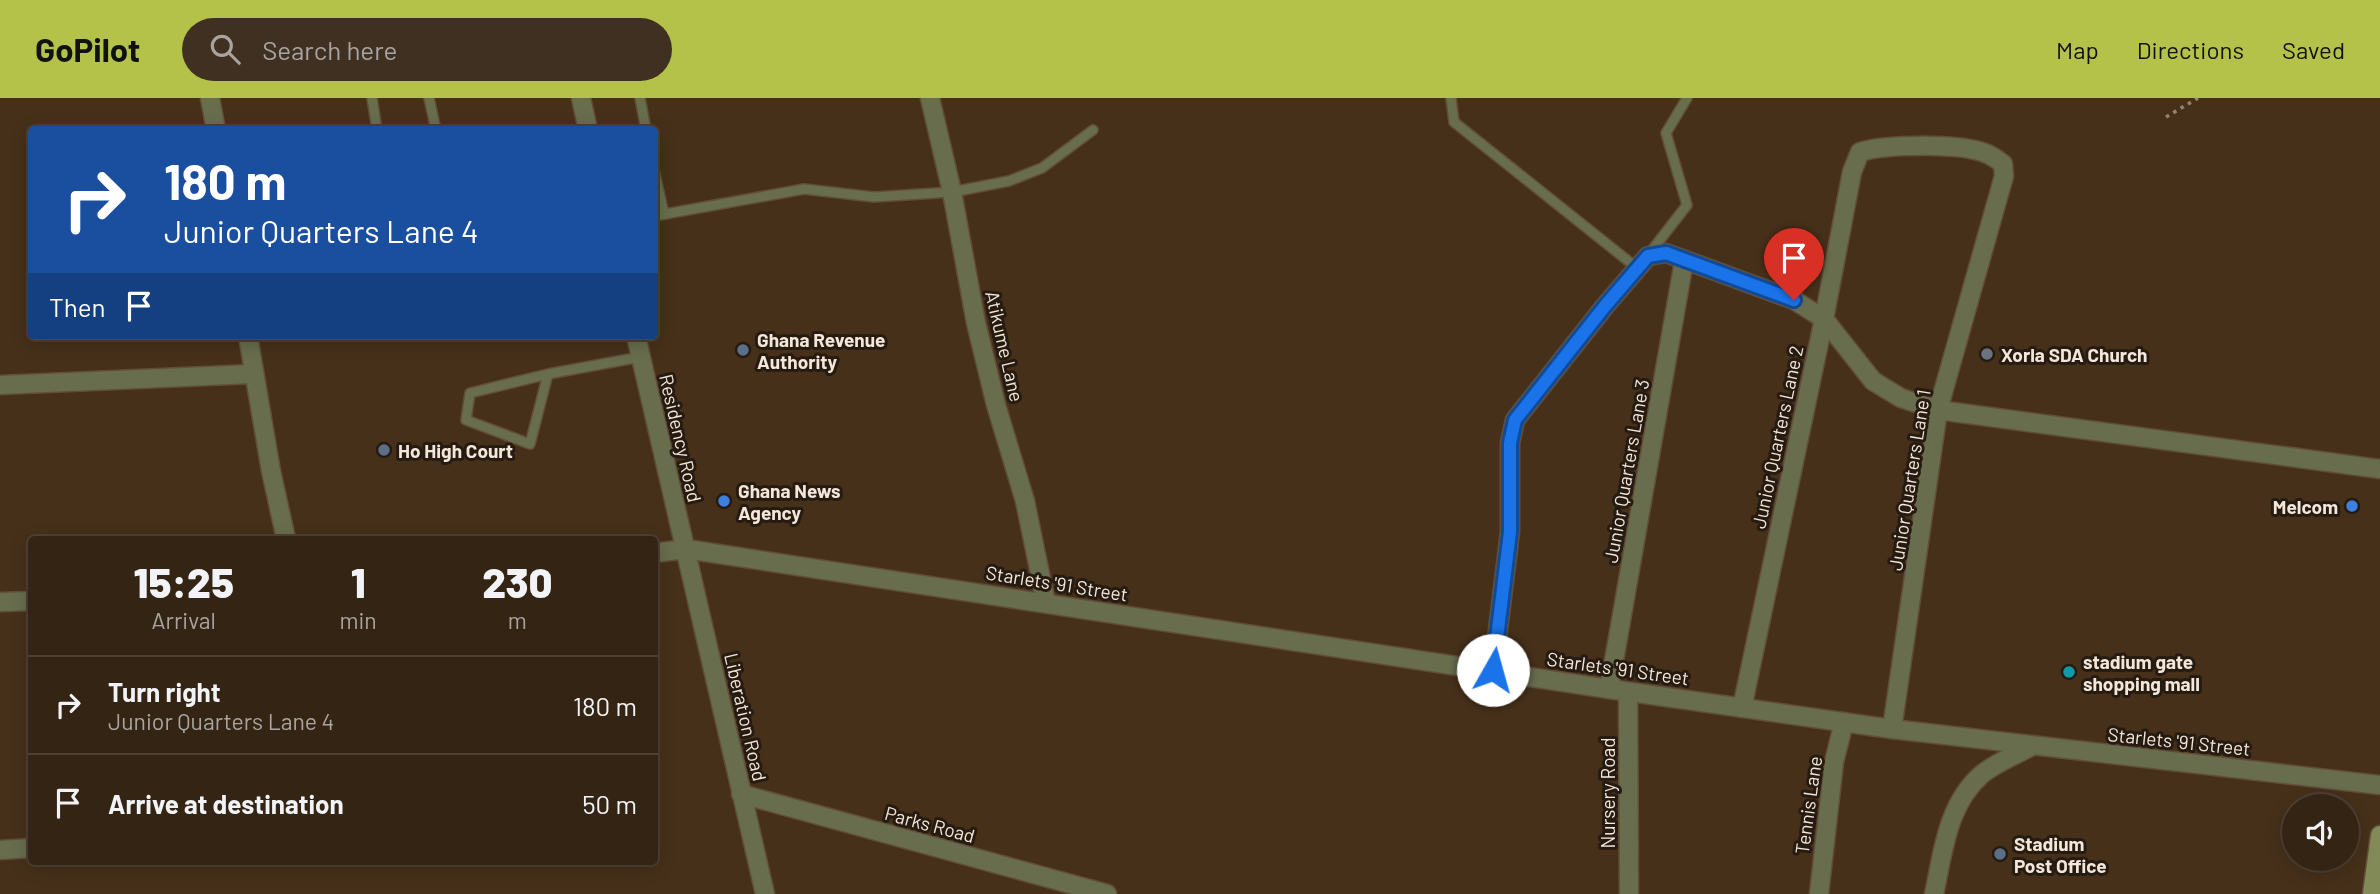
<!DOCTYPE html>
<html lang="en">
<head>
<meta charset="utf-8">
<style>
  :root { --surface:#342414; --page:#3f3022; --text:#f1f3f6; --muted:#a9a4a0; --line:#4e4134; --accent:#b4c24a }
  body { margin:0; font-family:Barlow,sans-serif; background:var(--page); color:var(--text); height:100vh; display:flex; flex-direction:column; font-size:26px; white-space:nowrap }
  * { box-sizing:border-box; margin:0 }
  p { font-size:23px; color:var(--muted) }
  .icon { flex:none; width:38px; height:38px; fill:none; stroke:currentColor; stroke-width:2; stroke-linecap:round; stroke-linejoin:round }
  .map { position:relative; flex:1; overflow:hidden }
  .panel { position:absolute; left:28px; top:438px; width:630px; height:329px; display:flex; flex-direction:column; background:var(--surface); border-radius:7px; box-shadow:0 4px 18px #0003,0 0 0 2px var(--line) }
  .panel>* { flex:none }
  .top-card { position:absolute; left:28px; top:28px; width:630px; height:214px; border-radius:7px; box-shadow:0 4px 18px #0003,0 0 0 2px var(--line); background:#1a4fa0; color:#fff; overflow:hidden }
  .controls { position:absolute; left:2282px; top:696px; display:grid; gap:14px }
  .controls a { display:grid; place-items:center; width:77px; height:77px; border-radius:50%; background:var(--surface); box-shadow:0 4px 18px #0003,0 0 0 2px var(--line); font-size:35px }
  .pin { position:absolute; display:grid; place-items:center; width:60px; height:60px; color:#fff; margin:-72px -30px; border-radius:50% 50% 50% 0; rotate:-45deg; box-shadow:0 0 7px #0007 }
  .pin .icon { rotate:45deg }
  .me { position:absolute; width:77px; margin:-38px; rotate:7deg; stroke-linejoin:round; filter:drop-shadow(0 0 5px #0008) }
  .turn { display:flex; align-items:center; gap:24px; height:147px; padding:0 21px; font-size:32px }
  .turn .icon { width:91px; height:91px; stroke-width:2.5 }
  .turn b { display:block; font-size:49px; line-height:60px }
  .then { display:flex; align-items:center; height:66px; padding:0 21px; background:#0003; gap:14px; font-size:26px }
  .eta { display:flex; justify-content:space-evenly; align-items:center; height:119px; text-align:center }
  .eta b { font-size:42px; font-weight:800; line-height:49px }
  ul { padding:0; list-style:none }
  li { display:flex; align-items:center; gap:21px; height:98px; padding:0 21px; border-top:2px solid var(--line) }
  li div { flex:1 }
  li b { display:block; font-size:26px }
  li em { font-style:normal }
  header { display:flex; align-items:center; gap:42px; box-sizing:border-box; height:98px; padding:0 35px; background:var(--accent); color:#111 }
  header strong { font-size:33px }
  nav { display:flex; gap:38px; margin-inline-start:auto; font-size:24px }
  .search { width:490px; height:63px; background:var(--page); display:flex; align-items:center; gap:18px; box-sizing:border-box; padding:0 24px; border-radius:38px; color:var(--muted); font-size:26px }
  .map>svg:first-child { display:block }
</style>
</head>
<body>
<header>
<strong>GoPilot</strong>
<div class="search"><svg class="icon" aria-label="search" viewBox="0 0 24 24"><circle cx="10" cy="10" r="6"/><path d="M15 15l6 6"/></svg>Search here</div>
<nav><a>Map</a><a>Directions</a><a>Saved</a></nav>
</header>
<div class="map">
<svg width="2380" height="796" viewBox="0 0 2380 796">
  <rect width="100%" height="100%" fill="#46301a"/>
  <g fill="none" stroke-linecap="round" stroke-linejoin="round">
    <defs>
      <g id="lane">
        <path d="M372,0l5,32"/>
        <path d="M429,0l7,32"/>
        <path d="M640,0l6,32"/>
        <path d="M1451,0l3,24 183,146"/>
        <path d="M654,72l10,44"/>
        <path d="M654,118l150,-27 70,8 78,-5 57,-11 33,-13 51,-38"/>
        <path d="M1649,156l38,-49 -21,-72 21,-35"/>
        <path d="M548,276l-18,70 -64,-24 4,-27 78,-19 92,-17"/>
      </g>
      <g id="street">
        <path d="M210,0l6,32"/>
        <path d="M581,0l7,32"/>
        <path d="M930,0l22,94 24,131 20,82 29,96 21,102"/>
        <path d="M248,238l23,135 15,68"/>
        <path d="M636,238l129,558"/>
        <path d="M0,287l253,-11"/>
        <path d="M654,455l32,-4 923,140 283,40 488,56"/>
        <path d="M0,504l32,-1"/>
        <path d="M1493,572l17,-138v-89l5,-23 90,-114 43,-50 18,-3 128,47 30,19 49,62 28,17 37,12 442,59"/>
        <path d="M1609,591l75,-428"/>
        <path d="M1628,594l1,202"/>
        <path d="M1742,610l82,-389 28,-147 8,-20c26,-8 100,-9 125,1 6,2 13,7 18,11l1,12 -66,234 -46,319"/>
        <path d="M741,696l366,100"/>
        <path d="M0,752l32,-2"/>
        <path d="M1819,796l15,-132 10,-40"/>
        <path d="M1934,796c9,-41 13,-89 47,-119 14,-12 35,-20 51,-29"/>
      </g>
      <path id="secondary" d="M2372,796l8,-59"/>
    </defs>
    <!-- lane casing -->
    <use href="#lane" stroke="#624d39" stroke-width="12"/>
    <!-- street casing -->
    <use href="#street" stroke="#624d39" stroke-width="21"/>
    <!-- secondary casing -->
    <use href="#secondary" stroke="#624d39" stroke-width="21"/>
    <!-- path -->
    <path stroke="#958371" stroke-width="3.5" stroke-dasharray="3.5 5" stroke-linecap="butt" d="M2166,19l32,-19"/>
    <!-- lane -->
    <use href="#lane" stroke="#676d4d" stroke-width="9"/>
    <!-- street -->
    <use href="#street" stroke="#676d4d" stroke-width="18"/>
    <!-- secondary -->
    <use href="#secondary" stroke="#828b58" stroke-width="18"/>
  </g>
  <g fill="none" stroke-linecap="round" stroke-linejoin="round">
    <defs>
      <path id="route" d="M1493,572l17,-138v-89l5,-23 90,-114 43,-50 18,-3 128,47"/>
    </defs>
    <!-- route casing -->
    <use href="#route" stroke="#114b97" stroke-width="18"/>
    <!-- route -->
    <use href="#route" stroke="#1a73e8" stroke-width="12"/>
  </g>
  <!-- markers -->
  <g fill="#5c6f8a" stroke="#251b11" stroke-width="2.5">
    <circle cx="743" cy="252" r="7"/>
    <circle cx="384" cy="352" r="7"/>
    <circle cx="2000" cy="756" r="7"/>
  </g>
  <circle fill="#6b7280" stroke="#251b11" stroke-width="2.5" cx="1987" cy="256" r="7"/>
  <g fill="#3f7fe0" stroke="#251b11" stroke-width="2.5">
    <circle cx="724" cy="403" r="7"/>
    <circle cx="2352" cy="408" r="7"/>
  </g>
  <circle fill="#0f9aa8" stroke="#251b11" stroke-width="2.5" cx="2069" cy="574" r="7"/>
  <g text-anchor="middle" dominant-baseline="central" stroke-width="6" stroke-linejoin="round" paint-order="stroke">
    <!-- poi labels -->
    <g font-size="19" font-weight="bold" fill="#f4e6d9" stroke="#251b11" text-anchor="start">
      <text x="757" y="241">Ghana Revenue<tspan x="757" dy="22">Authority</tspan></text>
      <text x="2001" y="256">Xorla SDA Church</text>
      <text x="398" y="352">Ho High Court</text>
      <text x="738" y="392">Ghana News<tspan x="738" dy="22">Agency</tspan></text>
      <text x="2338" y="408" text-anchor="end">Melcom</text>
      <text x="2083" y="563">stadium gate<tspan x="2083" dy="22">shopping mall</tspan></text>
      <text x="2014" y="745">Stadium<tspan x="2014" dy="22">Post Office</tspan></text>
    </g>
    <!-- street labels -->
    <g font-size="19" fill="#f4e6d9" stroke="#251b11">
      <text transform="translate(1005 248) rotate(77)">Atikume Lane</text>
      <text transform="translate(1777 339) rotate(-78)">Junior Quarters Lane 2</text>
      <text transform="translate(681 340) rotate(77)">Residency Road</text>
      <text transform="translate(1626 373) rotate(-80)">Junior Quarters Lane 3</text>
      <text transform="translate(1909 382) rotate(-81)">Junior Quarters Lane 1</text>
      <text transform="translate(1057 485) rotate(9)">Starlets '91 Street</text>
      <text transform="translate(1618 570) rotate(8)">Starlets '91 Street</text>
      <text transform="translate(746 619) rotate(77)">Liberation Road</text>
      <text transform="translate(2179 643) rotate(6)">Starlets '91 Street</text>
      <text transform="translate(1607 695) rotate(-90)">Nursery Road</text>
      <text transform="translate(1808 707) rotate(-82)">Tennis Lane</text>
      <text transform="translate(930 726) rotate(15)">Parks Road</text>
    </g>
  </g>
</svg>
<div class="controls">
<a><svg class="icon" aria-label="sound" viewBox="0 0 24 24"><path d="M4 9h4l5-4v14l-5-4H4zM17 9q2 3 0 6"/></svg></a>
</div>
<div class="pin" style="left:1794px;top:202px;background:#d93025"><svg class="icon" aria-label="arrive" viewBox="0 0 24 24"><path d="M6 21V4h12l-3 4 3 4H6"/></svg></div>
<svg class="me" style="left:1493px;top:572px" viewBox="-20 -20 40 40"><circle r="19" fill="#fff"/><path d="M0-13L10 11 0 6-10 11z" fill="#1a73e8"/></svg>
<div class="top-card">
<div class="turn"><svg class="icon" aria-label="right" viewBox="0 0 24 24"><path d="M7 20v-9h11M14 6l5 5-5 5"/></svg><div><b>180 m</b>Junior Quarters Lane 4</div></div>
<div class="then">Then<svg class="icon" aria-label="arrive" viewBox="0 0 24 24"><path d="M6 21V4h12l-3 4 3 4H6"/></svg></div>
</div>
<section class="panel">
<div class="eta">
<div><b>15:25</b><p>Arrival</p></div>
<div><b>1</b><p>min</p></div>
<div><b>230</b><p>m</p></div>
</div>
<ul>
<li><svg class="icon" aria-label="right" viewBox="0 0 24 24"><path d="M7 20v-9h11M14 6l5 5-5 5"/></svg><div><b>Turn right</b><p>Junior Quarters Lane 4</p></div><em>180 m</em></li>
<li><svg class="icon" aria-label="arrive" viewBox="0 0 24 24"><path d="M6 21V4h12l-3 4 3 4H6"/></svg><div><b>Arrive at destination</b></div><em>50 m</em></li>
</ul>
</section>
</div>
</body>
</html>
